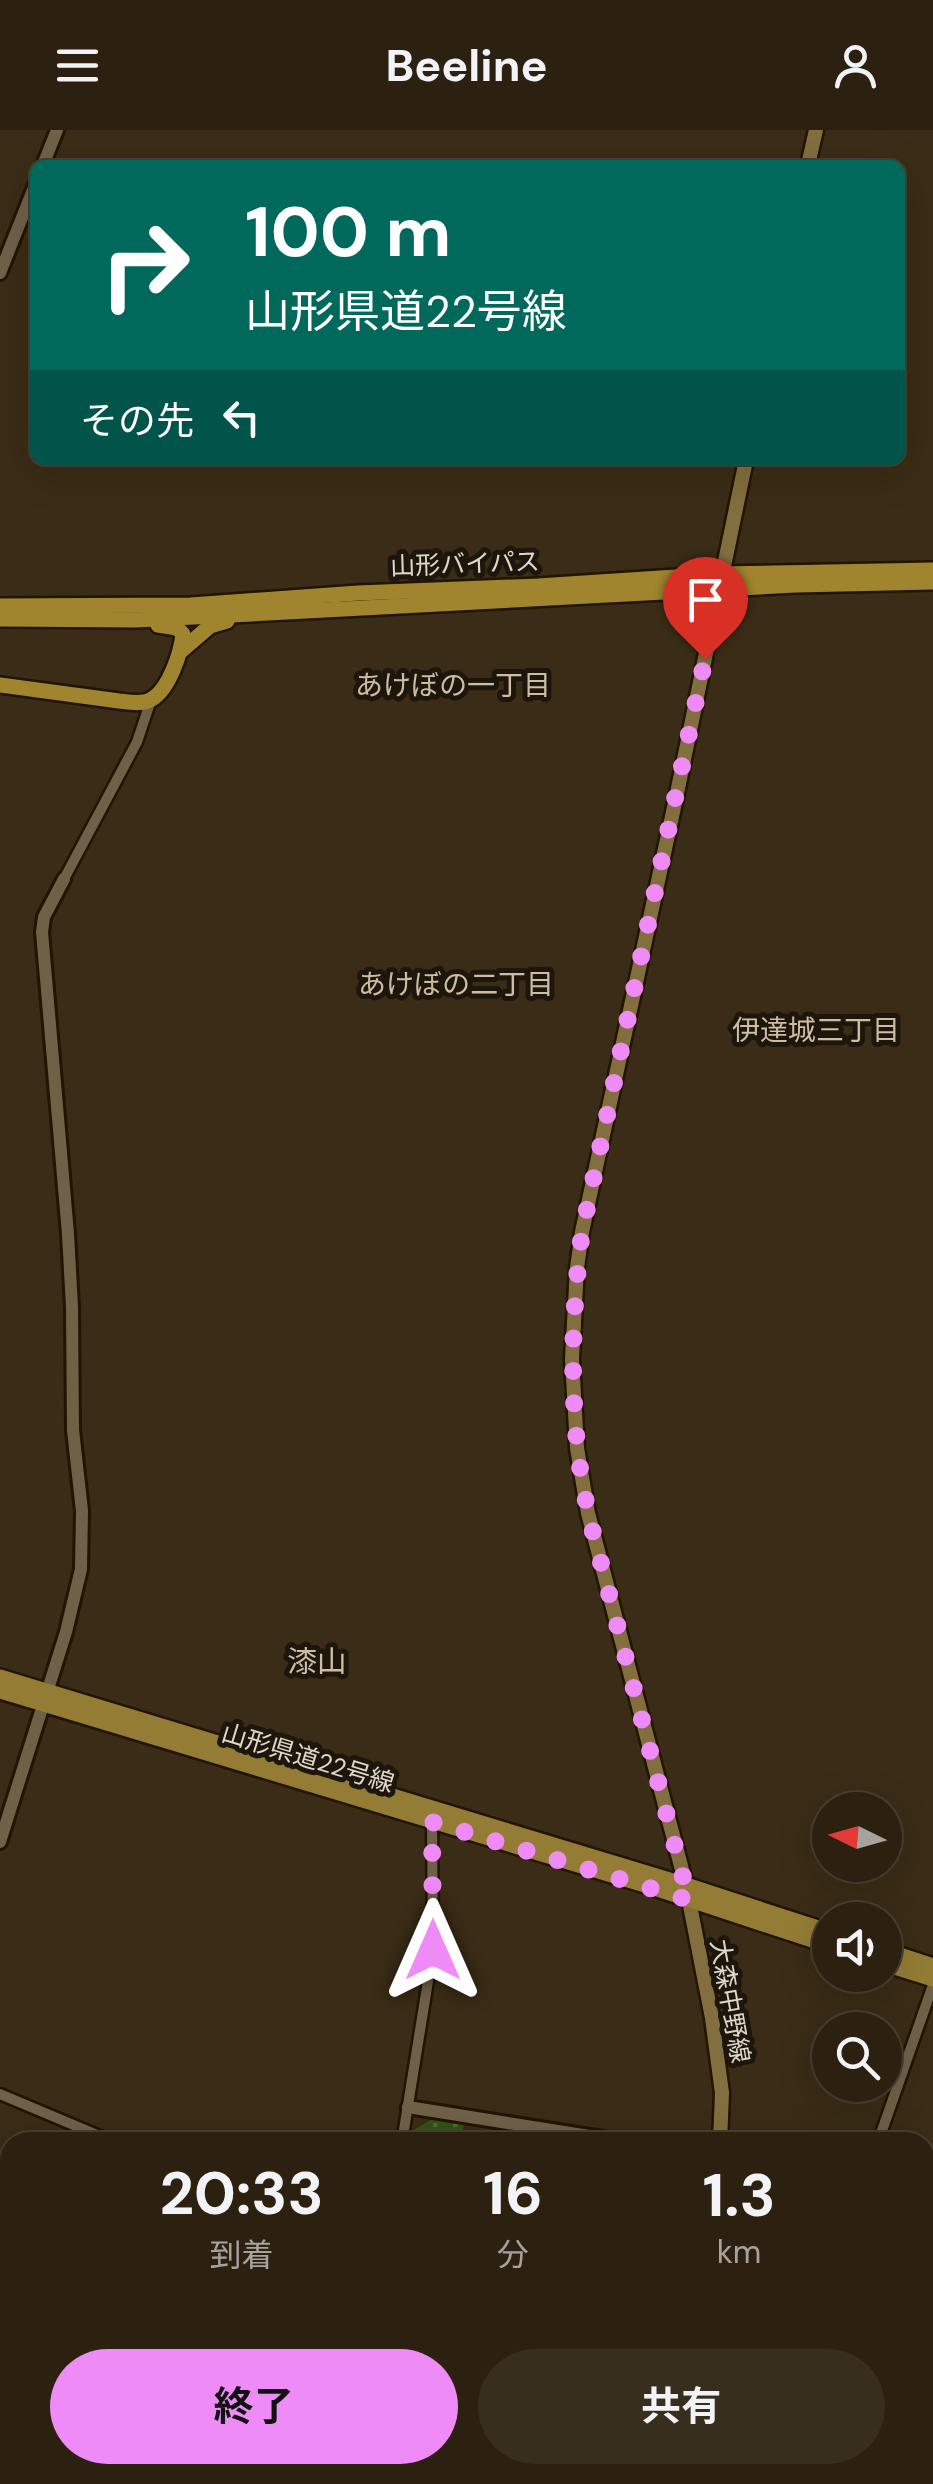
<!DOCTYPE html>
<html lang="ja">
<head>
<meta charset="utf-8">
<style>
  :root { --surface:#2c2110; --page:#382e1e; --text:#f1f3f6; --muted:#a6a39f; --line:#483e30; --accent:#ef8bf7 }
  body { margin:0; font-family:"DM Sans","Noto Sans JP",sans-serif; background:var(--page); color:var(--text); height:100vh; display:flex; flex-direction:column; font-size:38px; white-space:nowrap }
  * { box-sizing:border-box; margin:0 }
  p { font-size:32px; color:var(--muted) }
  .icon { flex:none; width:55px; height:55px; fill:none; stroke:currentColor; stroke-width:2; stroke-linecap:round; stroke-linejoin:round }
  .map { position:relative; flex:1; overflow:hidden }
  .side { position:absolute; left:0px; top:2002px; width:935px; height:352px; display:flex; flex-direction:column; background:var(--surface); border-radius:30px 30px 0 0; box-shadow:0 10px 40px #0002,0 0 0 2px var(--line) }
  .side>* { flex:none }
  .guide { position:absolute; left:30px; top:30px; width:875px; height:305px; border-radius:15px; box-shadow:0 10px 40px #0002,0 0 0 2px var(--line); background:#00695c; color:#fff; overflow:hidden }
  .needle { width:65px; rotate:275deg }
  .controls { position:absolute; left:812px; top:1662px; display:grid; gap:20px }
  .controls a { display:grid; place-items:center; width:90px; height:90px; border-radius:50%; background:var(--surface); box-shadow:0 10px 40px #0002,0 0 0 2px var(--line); font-size:50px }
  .pin { position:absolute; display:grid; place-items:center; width:85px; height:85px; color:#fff; margin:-102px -42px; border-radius:50% 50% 50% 0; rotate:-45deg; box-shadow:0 0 10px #0007 }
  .pin .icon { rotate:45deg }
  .me { position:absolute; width:110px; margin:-55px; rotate:0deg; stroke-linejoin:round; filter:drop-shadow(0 0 8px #0008) }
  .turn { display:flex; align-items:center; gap:35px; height:210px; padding:0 50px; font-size:45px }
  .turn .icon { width:130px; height:130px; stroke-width:2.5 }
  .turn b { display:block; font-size:70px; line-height:85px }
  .then { display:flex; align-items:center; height:95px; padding:0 50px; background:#0003; gap:20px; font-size:38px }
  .eta { display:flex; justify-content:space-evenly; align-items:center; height:170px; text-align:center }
  .eta b { font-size:60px; font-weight:700; line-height:70px }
  .primary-button { display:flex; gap:20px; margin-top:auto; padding:20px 50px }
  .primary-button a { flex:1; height:115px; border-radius:60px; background:var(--accent); color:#111; font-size:40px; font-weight:700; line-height:115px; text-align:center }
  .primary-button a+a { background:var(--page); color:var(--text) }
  header { display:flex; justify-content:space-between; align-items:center; height:130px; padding:0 50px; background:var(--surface); font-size:45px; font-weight:700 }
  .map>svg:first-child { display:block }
</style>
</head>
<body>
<header><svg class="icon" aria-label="menu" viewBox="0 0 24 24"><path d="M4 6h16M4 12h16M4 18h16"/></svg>Beeline<svg class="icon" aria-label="person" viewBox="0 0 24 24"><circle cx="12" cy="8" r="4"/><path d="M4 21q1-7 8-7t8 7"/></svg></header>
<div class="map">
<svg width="933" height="2354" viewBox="0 0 933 2354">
  <defs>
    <pattern id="park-dots" width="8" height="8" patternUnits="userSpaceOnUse" patternTransform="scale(2.5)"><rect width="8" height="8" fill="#305213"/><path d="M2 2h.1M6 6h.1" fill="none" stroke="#4e6a34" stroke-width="1.8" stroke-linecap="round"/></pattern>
  </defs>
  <rect width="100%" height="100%" fill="#3a2c16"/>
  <!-- park -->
  <path fill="url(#park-dots)" d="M436,1987l28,6 -3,19h-50l1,-11z"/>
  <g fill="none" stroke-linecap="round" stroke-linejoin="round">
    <defs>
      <g id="minor">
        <path d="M64,749l73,-137 14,-42"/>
        <path d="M0,1964l114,48"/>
        <path d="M402,2012l31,-192 -1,-128"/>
        <path d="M878,2012l55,-157"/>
        <path d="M0,2032l10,-1"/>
        <path d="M0,2192l10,4"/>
        <path d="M0,2253l10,-17"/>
        <path d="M367,2345l32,9"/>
        <path d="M255,2354l1,-9"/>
        <path d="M357,2354l2,-9"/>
      </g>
      <g id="tertiary">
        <path d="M43,35l14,-35"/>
        <path d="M0,143l35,-88"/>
        <path d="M0,1712l66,-210 15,-63 1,-58 -9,-81 -1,-123 -4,-73 -26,-302 2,-15 20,-38"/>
        <path d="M408,1977l219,35"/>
        <path d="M123,2354l4,-9"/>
      </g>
      <g id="secondary">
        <path d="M808,35l8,-35"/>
        <path d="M720,2012l2,-49 -10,-75 -26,-133 -98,-372 -11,-65 -5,-89 5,-91 5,-36 94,-434 70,-338"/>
        <path d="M663,2354l2,-9"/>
      </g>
      <g id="primary">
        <path d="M0,1547l686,208 144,47"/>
        <path d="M0,1561l645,194 185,61"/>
        <path d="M885,1820l48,16"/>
        <path d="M885,1834l48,15"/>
      </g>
      <g id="trunk">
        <path d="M0,476l191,-1 167,-12 180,-7 184,-12 211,-4"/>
        <path d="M0,489l136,1 660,-35 137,-3"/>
        <path d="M181,521l29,-25 17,-5"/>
        <path d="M0,555l119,16c10,1 24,4 33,-2 17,-10 29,-46 31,-65l-6,-6 -19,-3"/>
      </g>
    </defs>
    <!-- minor casing -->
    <use href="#minor" stroke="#211401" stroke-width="15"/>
    <!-- tertiary casing -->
    <use href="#tertiary" stroke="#211401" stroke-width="18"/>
    <!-- secondary casing -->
    <use href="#secondary" stroke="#211401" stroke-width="19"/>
    <!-- primary casing -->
    <use href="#primary" stroke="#211401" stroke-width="20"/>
    <!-- trunk casing -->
    <use href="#trunk" stroke="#211401" stroke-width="20"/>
    <!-- minor -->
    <use href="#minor" stroke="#6f6048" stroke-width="10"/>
    <!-- tertiary -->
    <use href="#tertiary" stroke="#6f6048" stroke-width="12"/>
    <!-- secondary -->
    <use href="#secondary" stroke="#826e3e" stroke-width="14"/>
    <!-- primary -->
    <use href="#primary" stroke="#947c34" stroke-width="15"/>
    <!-- trunk -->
    <use href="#trunk" stroke="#a0852e" stroke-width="15"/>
    <!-- rail -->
    <g stroke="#a19685" stroke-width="2.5">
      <path d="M0,2130l10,3"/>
      <path d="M730,2345l31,9"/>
    </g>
  </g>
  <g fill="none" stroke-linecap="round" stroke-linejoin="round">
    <!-- route -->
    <path stroke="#ef8bf7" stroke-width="18" stroke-dasharray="0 32.4" d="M433,1820l-1,-128 257,78 -101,-387c-4,-23 -9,-47 -11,-70 -7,-71 -4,-141 5,-211l123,-573"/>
  </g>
  <g text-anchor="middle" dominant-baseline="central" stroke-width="10" stroke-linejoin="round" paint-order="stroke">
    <!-- street labels -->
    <g font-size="25" fill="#e0d7ca" stroke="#1c160c">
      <text transform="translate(465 434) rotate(-2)">山形バイパス</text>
      <text transform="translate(308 1628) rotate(17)">山形県道22号線</text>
      <text transform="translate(730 1871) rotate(80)">大森中野線</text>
    </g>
    <!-- neighbourhood labels -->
    <g font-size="28" fill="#cebda2" stroke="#1c160c">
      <text x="453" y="555">あけぼの一丁目</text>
      <text x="456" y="854">あけぼの二丁目</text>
      <text x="816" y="900">伊達城三丁目</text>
    </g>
    <!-- quarter labels -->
    <g font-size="30" fill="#cebda2" stroke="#1c160c">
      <text x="317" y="1531">漆山</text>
    </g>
  </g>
</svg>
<div class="controls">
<a><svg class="needle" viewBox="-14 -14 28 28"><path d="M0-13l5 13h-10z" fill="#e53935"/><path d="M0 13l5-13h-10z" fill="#a6a39f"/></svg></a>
<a><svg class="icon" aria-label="sound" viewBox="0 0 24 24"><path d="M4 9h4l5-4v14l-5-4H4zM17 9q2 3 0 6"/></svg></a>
<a><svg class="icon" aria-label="search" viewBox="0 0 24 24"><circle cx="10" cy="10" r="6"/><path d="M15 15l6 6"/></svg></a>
</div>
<div class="pin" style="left:705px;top:529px;background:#d93025"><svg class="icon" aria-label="arrive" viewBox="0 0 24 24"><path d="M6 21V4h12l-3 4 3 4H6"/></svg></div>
<svg class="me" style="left:433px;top:1820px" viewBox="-20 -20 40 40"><path d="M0-17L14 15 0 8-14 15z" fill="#ef8bf7" stroke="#fff" stroke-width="4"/></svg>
<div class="guide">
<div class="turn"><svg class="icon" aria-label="right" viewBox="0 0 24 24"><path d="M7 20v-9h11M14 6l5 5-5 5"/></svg><div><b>100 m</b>山形県道22号線</div></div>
<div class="then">その先<svg class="icon" aria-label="left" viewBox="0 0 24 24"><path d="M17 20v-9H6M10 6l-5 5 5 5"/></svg></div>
</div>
<section class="side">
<div class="eta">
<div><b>20:33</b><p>到着</p></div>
<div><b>16</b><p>分</p></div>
<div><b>1.3</b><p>km</p></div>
</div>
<div class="primary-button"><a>終了</a><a>共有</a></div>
</section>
</div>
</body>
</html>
